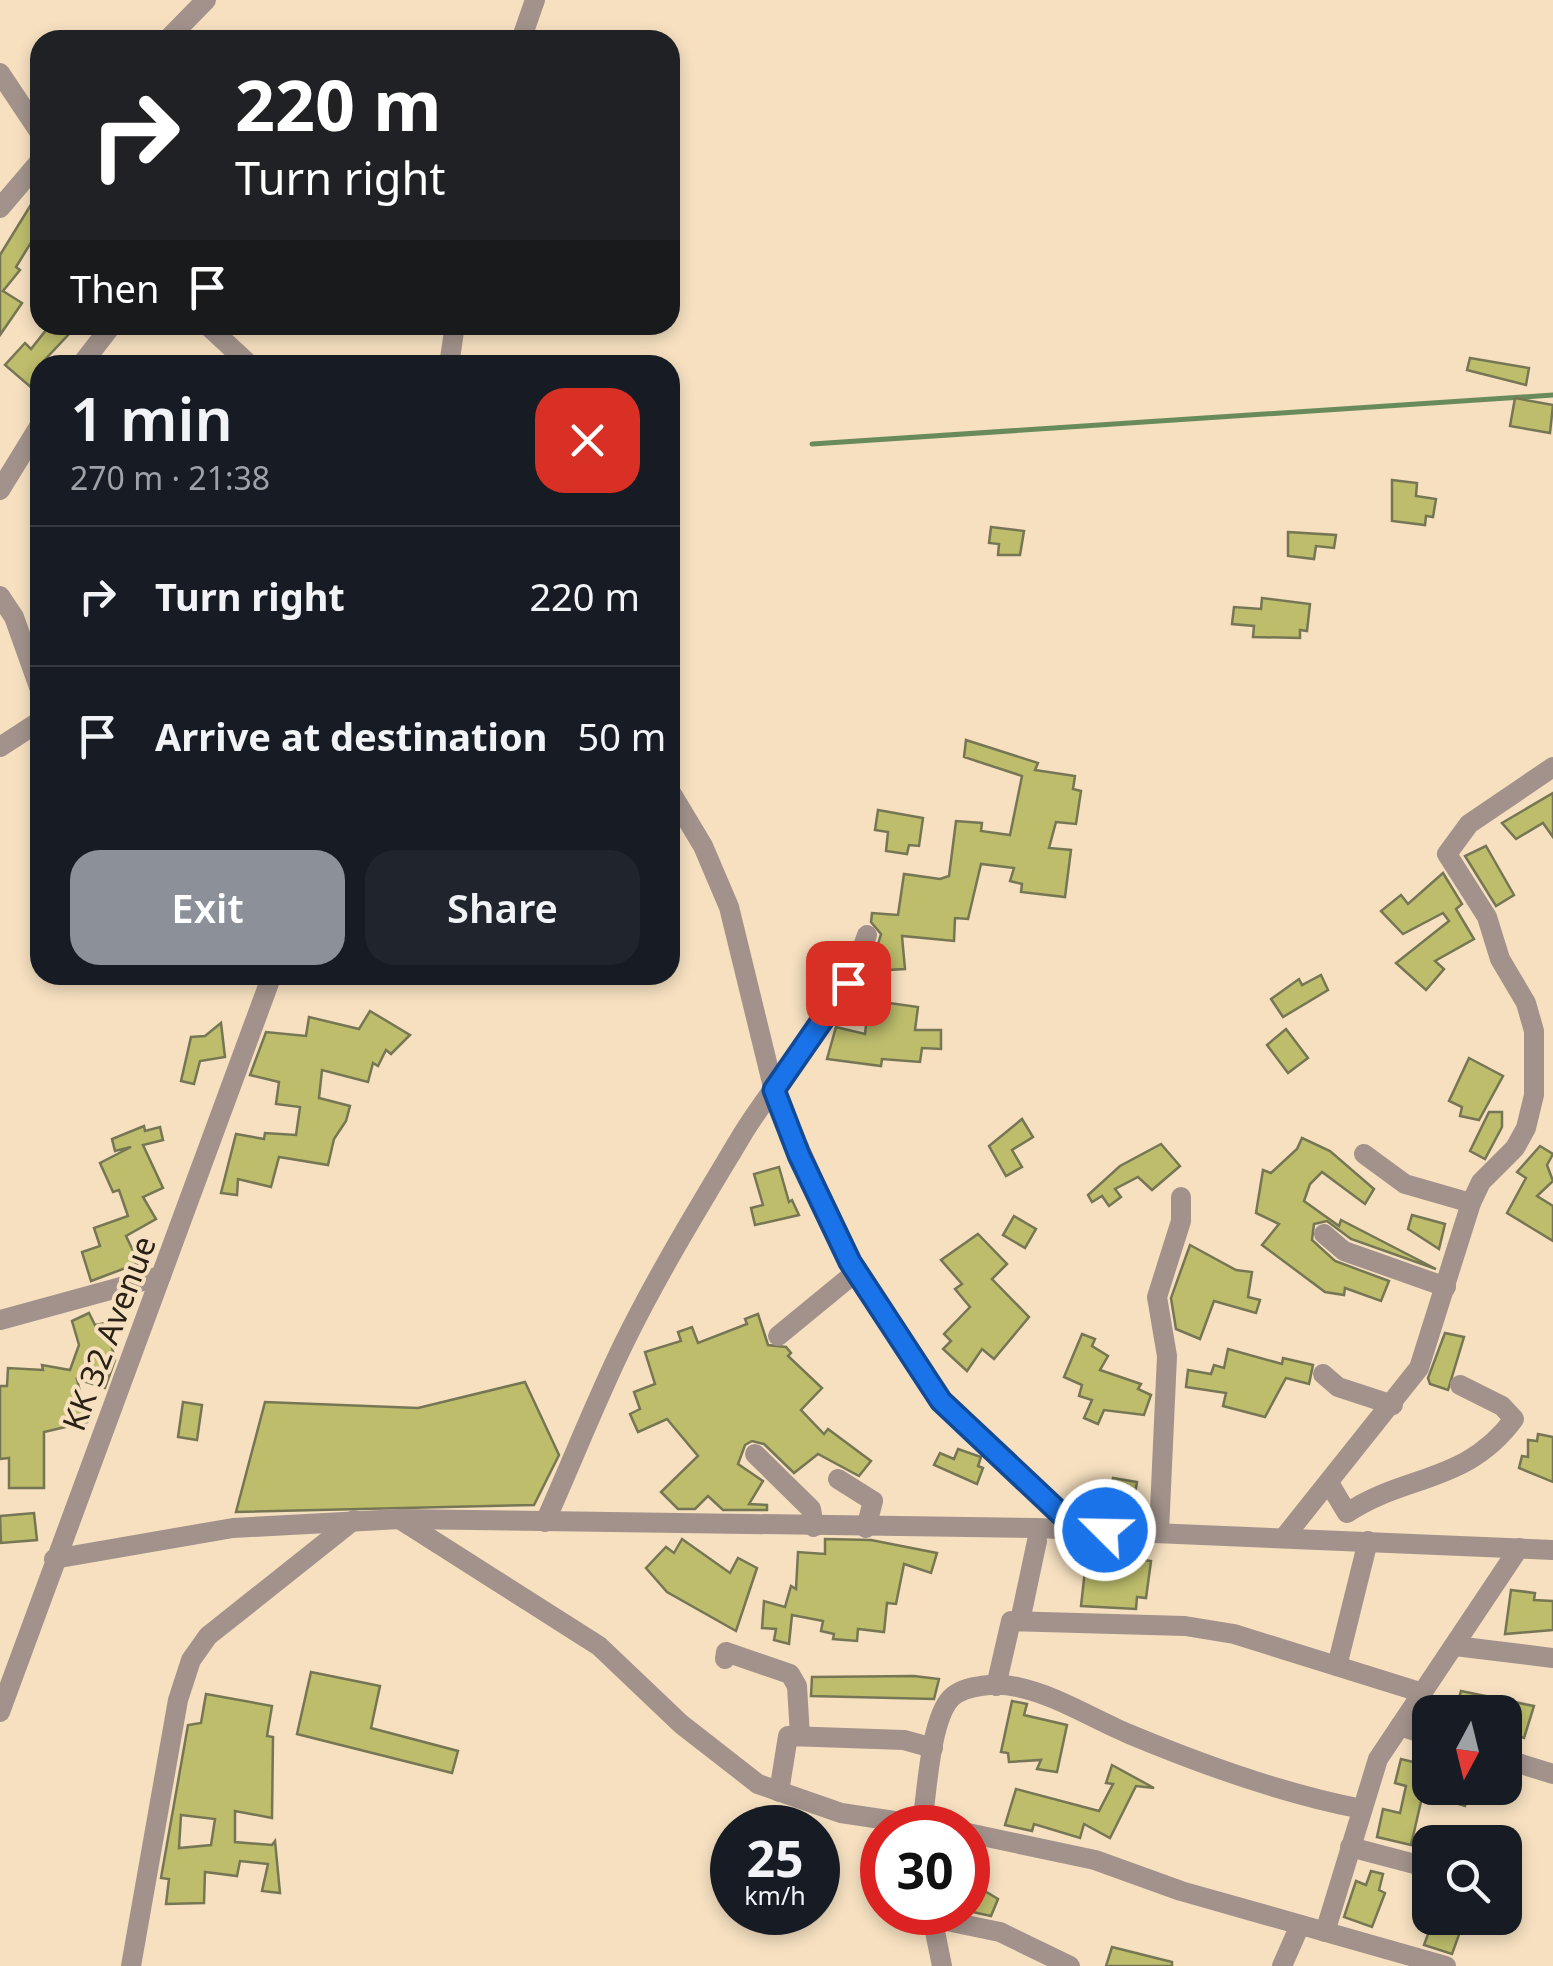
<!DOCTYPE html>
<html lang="en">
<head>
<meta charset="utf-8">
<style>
  :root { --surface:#171b24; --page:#20242c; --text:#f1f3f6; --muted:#9ea1a6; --line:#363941; --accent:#8c9099 }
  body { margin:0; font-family:"Noto Sans",sans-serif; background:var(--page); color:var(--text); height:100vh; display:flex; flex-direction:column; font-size:38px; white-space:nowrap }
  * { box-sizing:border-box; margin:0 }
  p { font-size:32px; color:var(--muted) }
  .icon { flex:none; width:55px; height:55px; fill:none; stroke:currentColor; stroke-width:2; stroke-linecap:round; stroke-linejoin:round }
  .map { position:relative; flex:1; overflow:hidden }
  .panel { position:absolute; left:30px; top:355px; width:650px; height:630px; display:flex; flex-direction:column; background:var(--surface); border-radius:30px; box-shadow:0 5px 15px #0003 }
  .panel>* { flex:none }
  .banner { position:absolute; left:30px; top:30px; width:650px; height:305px; border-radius:30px; box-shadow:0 5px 15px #0003; background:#202124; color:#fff; overflow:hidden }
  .needle { width:65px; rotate:187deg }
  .buttons { position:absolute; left:1412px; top:1695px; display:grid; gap:20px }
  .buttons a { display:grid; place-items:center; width:110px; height:110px; border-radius:20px; background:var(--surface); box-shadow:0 5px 15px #0003; font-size:50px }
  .speed { position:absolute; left:710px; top:1805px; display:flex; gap:20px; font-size:50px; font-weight:700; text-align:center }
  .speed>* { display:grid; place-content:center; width:130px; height:130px; border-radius:50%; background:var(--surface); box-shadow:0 5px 15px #0003; line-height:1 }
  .speed small { font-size:25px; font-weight:400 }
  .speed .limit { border:15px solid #d22; background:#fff; color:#111 }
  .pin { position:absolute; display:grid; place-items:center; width:85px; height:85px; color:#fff; margin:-42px; border-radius:20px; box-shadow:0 5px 15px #0006 }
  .me { position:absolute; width:110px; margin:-55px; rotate:293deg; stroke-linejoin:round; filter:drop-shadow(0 0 8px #0008) }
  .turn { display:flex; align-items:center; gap:35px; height:210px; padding:0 40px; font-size:45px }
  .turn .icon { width:130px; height:130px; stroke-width:2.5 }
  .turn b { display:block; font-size:70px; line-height:85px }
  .then { display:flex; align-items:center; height:95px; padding:0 40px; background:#0003; gap:20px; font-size:38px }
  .round { display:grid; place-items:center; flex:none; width:105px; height:105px; border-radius:30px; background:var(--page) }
  .head { display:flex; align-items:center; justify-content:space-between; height:170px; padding:0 40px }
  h1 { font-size:60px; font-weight:600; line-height:75px }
  .action { display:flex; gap:20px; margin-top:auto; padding:20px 40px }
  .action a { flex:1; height:115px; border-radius:30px; background:var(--accent); color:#fff; font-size:40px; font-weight:600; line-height:115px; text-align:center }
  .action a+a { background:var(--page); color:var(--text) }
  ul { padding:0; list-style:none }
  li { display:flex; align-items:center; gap:30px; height:140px; padding:0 40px; border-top:2px solid var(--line) }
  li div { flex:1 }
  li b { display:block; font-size:38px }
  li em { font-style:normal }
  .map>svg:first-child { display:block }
</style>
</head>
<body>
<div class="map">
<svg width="1553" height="1966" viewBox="0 0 1553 1966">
  <rect width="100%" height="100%" fill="#f6e0c0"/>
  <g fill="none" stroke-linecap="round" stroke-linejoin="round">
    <!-- stream -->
    <path stroke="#698b5c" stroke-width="5" d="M812,444l741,-49"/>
  </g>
  <!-- building -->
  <g fill="#bdbd6c" stroke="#767655" stroke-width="2.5" fill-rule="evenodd">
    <path d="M40,190v38l-24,39 4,3 -17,21 19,12 -22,32v-80z"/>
    <path d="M50,325h10l10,8 -30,32v30l-35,-30 20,-22 6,6z"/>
    <path d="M1470,358l59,10 -3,17 -59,-15z"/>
    <path d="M1515,398l38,7 -3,28 -40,-7z"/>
    <path d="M1392,480l25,3 -1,13 20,3 -3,18 -7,-1 -1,9 -33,-4z"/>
    <path d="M991,527l33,4 -4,24h-22l1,-11 -10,-1z"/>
    <path d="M1288,532l48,3 -2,13 -18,-2 -2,13 -26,-3z"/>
    <path d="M1262,598l48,6 -3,27 -7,-1v8l-47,-1 1,-11 -22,-2 2,-17 27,2z"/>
    <path d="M966,740l72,23 -3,7 40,6 -2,13 8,2 -5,33 -20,-2 -7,26 22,2 -6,47 -44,-5 1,-8 -12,-3 4,-13 -33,-4 -13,55 -13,-1 -1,23 -52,-5 3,33 -35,2 11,-37 -10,-12 1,-9 26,2 6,-41 36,5 9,-3 7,-55 26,2 -1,8 29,4 12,-59 -58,-19z"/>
    <path d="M1553,793v44l-10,-14 -27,16 -14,-16z"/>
    <path d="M878,810l45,8 -4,28 -10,-1 -2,9 -21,-3 2,-19 -13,-2z"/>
    <path d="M1486,846l28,49 -18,11 -31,-50z"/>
    <path d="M1443,873l19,31 -6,5 18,30 -39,22 9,8 -18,21 -30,-27 53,-42 -6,-8 -40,21 -22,-23 20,-16 7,9z"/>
    <path d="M1321,975l7,15 -45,27 -12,-18 28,-20 3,6z"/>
    <path d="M875,1001l43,6 -3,23h26v19l-19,-1 -2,14 -38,-3 -1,7 -54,-7 9,-32 29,7 3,-25h6z"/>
    <path d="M370,1011l40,24 -19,19 -5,-4 -8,16 -5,-3 -5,19 -46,-12 -3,28 31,8 -4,15 -12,18 -6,26 -49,-8 -8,30 -33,-8 -1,16 -16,-2 15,-59 28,5 1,-6 31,2 4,-28 -24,-3 3,-22 -29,-7 16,-43 40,4 3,-19 50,12z"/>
    <path d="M221,1023l4,34 -25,4 -6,23 -13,-3 10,-44 14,-1z"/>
    <path d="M1286,1029l22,29 -20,15 -21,-28z"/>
    <path d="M1469,1058l34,18 -24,44 -19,-4 2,-9 -13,-6z"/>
    <path d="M1489,1112h13v15l-17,32 -15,-8z"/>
    <path d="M1022,1119l11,18 -21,13 10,17 -16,9 -17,-30z"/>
    <path d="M144,1126l1,5 15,-4 3,13 -20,5 20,43 -20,9 13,22 -30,17 13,27 -48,18 -9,-29 18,-6 -6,-18 34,-12 -9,-26 -6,2 -13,-29 31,-16 -16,4 -3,-12z"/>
    <path d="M1302,1138l28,13 44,38 -9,15 -43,-32 -12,12 -6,17 35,25 2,-6 95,49 -85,-30 -24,-18 -13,3 -2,16 23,21 54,20 -8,20 -36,-13 -1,7 -19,-3 -63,-47 17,-21 -23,-11 7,-43 8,3 26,-24z"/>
    <path d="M1161,1144l19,22 -28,24 -14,-13 -23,12 6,8 -12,9 -7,-10 -10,6 -4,-7 32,-29z"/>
    <path d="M1540,1146l13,8 -6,11 6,16 -16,15 16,10v35l-46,-28 19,-35 -9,-6z"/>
    <path d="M779,1167l10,35 3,-2 7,15 -44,10 -4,-17 12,-3 -9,-31z"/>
    <path d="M1412,1215l33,9 -6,25 -31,-20z"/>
    <path d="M1014,1216l22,13 -11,19 -22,-13z"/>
    <path d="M978,1234l29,30 -15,15 37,38 -35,42 -12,-10 -15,22 -24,-22 8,-8 -7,-7 26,-27 -15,-18 7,-5 -21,-24z"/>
    <path d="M1190,1245l46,25 16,2 -4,25 12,3 -4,13 -42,-12 -14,38 -24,-10 -5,-31z"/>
    <path d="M89,1313l6,12 11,-2 9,37 -10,28 -28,-9 10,43 -43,10v56h-35v-30l-9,1v-73h7l1,-18 35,2 -1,-5 28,5 9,-25 -7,-24z"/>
    <path d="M758,1314l10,31 18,2 5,6 -3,3 34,32 -21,22 23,24 4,-5 43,32 -12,15 -41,-22 -24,19 -30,-29 -12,-3 -7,4 -7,19 25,17 -14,23 18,1v5h-44l-15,-14 -13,13h-17l-17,-17 37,-36 -31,-37 -29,13 -8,-18 10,-5 -6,-17 21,-8 -10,-32 36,-11 -3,-9 14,-5 6,16 49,-19 -2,-5z"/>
    <path d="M1445,1333l19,4 -16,53 -18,-6 -2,-6z"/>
    <path d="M1082,1334l13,5 -3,7 16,10 -8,14 41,14 -3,5 13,6 -7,20 -40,-5 -6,14 -14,-6 8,-18 -13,-4 3,-11 -18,-8z"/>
    <path d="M1228,1349l54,15 1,-6 30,7 -4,19 -23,-6 -21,39 -42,-11 3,-13 -40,-6 2,-17 23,4 3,-9 10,3z"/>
    <path d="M525,1382l34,73 -25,50 -298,7 29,-110 153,6z"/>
    <path d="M183,1402l19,3 -5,35 -19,-3z"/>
    <path d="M1538,1434l15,3v45l-34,-14 3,-12 6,1v-17l9,1z"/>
    <path d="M958,1449l23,8 -3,9 5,2 -6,16 -43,-19 6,-12 14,6z"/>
    <path d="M1113,1478l24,4 -4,23 -24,-4z"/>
    <path d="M34,1513l3,27 -36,3 -1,-27z"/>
    <path d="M682,1539l48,34 8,-15 19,10 -21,63 -69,-39 -21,-24 20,-21 8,6z"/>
    <path d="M825,1539l46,1 66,13 -6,20 -27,-9 -8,40 -9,-1 -3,29 -26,-3 -1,12 -24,-2 1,-5 -13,-3 2,-10 -31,-6 -3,29 -15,-4 2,-11 -14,-1 2,-27 21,6 6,-21 5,3 2,-37 27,2z"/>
    <path d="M1116,1556l35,5 -5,37 -9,-1 -1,12 -55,-3 4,-36 29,3z"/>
    <path d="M1511,1590l24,3 -1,7 19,1v29l-48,4z"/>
    <path d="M311,1672l69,14 -9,42 87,23 -6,22 -155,-39z"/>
    <path d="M812,1677l102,-1 25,3 -5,20 -123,-3z"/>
    <path d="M1461,1691l73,15 -10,32 -19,-6v-20h-50z"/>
    <path d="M206,1694l66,12 -5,30 6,1 -1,81 -37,-7v31l37,3 3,-4 5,52 -18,-2 6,-27 -28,-3 -3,15 -32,-4 -1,31 -38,1 3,-25 -8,-1 27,-153 13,-2zM181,1815l34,4 -4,26 -32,3z"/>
    <path d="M1012,1701l15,3 -3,11 43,10 -10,47 -20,-3 4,-9 -32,2 -1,-9 -7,-1z"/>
    <path d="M1414,1756l16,4v28h41l-6,18 -42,-13 -12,52 -34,-8 6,-28 17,4 6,-27 -11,-3 6,-24 12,3z"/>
    <path d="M1112,1765l42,23 -18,-2 -26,52 -26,-14 -4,14 -46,-14 -2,7 -27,-6 11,-36 83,22 14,-27 -7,-1z"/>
    <path d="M1371,1871l12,3 -4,16 6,3 -13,34 -28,-10 12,-36 10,4z"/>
    <path d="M968,1888l15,2 15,9 -7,17 -23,-5z"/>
    <path d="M1434,1918h31l-13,36 -28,-9z"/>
    <path d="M1112,1947l60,15v4h-66z"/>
  </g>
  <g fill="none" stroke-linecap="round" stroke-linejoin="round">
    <!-- street -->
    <g stroke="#a2928b" stroke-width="20">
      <path d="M167,40l39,-40"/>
      <path d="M521,40l14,-40"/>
      <path d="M0,73l40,60"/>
      <path d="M0,208l40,-47"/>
      <path d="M207,325l43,40"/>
      <path d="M81,365l31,-40"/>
      <path d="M449,365l6,-40"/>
      <path d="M0,490l40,-65"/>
      <path d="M0,596l14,21 26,73"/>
      <path d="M0,747l40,-26"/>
      <path d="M670,791l33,55 26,61 45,184 76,171 91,139 137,129"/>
      <path d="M1364,1154l41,30 66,19"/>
      <path d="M1324,1234l20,17 102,36"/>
      <path d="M0,1320l161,-44"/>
      <path d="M778,1336l78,-64"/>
      <path d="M1323,1374l15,13 55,18"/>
      <path d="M755,1454l56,55 3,18"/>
      <path d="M838,1479l35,22 -7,27"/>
      <path d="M1329,1483l18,30c58,-39 119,-29 167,-94l-12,-13 -42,-21"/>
      <path d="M401,1520l198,126 82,78 77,60 83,29 100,15"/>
      <path d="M545,1522c27,-60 51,-122 80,-181 35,-71 77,-139 117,-206 42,-69 100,-121 125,-200"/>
      <path d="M1159,1532l8,-176 -10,-59 24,-76v-24"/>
      <path d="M1286,1535l133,-167 52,-165 10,-21 34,-34 11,-20 8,-33v-64l-8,-28 -26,-44 -13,-42 -40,-63 22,-30 84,-57"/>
      <path d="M54,1559l179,-31 167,-9 636,9 517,22"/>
      <path d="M1020,1621l17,-80"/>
      <path d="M1455,1646l98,12"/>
      <path d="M725,1659l1,-7 64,22 7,12 3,50"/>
      <path d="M1337,1666l31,-125"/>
      <path d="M996,1686l15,-65 174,5 49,8 189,59"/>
      <path d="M0,1712l272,-737"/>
      <path d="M1400,1726l30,10"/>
      <path d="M1505,1759l48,15"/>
      <path d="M779,1792l9,-56 116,4 29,8"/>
      <path d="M922,1824c5,-31 8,-104 29,-126 14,-14 48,-15 66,-11 39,8 76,32 112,47 74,31 155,60 233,75"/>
      <path d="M968,1833l127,27 86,31 265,75"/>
      <path d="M1350,1847l80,21"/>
      <path d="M931,1912l11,54"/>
      <path d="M932,1918l68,14 70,34"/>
      <path d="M1325,1932l53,-173 141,-211"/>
      <path d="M131,1966l47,-266 13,-40 17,-24 146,-116"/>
      <path d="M1282,1966l18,-41"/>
    </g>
  </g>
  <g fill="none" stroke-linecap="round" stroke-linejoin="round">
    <defs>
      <path id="route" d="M848,983l-74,107 25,65 51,107 91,139 137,129h27"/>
    </defs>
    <!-- route casing -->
    <use href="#route" stroke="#114b97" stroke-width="25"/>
    <!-- route -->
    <use href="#route" stroke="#1a73e8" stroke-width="18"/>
  </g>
  <g text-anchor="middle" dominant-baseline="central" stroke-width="8" stroke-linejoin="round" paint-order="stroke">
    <!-- street labels -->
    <g font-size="32" fill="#292115" stroke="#f6e0c0">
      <text transform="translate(108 1333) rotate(-69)">KK 32 Avenue</text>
    </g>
  </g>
</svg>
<div class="buttons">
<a><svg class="needle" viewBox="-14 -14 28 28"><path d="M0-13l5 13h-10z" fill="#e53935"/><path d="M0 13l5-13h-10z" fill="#9ea1a6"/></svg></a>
<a><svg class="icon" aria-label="search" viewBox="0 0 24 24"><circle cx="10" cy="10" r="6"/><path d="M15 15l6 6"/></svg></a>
</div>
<div class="speed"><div>25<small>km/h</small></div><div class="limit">30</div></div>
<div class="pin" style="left:848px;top:983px;background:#d93025"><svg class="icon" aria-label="arrive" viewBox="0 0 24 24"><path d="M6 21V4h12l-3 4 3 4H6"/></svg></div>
<svg class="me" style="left:1105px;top:1530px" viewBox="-20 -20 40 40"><circle r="17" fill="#1a73e8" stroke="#fff" stroke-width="3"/><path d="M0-11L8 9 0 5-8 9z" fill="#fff"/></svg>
<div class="banner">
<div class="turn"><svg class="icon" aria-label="right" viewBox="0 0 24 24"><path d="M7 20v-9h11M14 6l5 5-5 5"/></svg><div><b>220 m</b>Turn right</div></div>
<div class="then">Then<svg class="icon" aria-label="arrive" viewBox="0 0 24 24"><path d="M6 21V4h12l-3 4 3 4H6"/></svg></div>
</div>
<section class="panel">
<div class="head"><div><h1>1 min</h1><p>270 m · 21:38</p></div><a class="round" style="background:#d93025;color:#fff"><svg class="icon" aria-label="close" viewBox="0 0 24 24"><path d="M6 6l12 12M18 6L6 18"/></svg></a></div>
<ul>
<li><svg class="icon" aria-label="right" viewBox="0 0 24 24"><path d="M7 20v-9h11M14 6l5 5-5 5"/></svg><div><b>Turn right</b></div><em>220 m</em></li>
<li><svg class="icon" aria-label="arrive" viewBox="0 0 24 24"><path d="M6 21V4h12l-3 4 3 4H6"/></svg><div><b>Arrive at destination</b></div><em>50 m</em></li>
</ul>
<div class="action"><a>Exit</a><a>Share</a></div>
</section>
</div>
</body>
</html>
